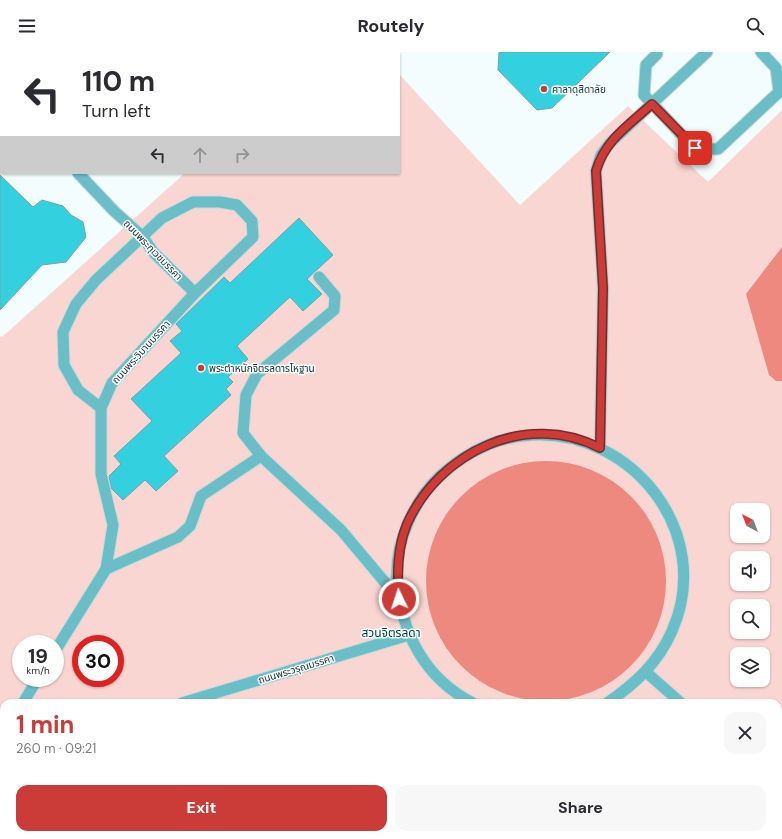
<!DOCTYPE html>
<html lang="en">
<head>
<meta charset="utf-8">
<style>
  :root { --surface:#fff; --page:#f7f7f7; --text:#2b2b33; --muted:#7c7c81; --accent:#cb3c38 }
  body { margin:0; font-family:"DM Sans","Noto Sans Thai",sans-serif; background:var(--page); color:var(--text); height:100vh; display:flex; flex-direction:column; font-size:15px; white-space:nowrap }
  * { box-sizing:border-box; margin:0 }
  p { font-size:13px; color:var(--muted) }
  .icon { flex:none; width:22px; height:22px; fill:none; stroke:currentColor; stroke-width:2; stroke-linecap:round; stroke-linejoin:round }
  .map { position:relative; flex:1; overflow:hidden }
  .side { position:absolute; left:0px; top:647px; width:782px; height:140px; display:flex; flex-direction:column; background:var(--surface); border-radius:12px 12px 0 0; box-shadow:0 1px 3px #0004 }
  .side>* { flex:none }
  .guide { position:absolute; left:0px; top:0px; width:400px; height:122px; box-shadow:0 1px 3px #0004; background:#fff; color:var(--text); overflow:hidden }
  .needle { width:26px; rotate:318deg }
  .buttons { position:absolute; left:730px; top:451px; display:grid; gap:8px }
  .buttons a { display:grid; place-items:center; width:40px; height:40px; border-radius:8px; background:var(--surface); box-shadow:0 1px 3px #0004; font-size:20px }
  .speed { position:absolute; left:12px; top:583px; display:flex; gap:8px; font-size:20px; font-weight:700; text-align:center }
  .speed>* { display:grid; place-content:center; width:52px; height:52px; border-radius:50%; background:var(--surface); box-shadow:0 1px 3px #0004; line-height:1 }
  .speed small { font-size:10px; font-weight:400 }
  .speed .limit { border:6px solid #d22; background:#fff; color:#111 }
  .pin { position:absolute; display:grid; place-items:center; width:34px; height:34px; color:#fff; margin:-17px; border-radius:8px; box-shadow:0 2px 6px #0006 }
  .me { position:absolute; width:44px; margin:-22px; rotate:356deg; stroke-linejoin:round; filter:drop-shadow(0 0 3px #0008) }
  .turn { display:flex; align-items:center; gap:14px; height:84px; padding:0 16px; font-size:18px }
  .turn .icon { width:52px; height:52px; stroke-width:2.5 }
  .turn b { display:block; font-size:28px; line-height:34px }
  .lanes { display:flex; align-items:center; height:38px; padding:0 16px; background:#0003; justify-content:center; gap:20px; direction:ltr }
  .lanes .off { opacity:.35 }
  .round { display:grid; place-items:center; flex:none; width:42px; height:42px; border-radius:12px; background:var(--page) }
  .head { display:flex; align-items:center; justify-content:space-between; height:68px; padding:0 16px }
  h1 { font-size:24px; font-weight:700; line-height:30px; color:var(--accent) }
  .cta { display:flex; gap:8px; margin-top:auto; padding:8px 16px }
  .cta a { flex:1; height:46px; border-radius:12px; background:var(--accent); color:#fff; font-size:16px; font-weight:700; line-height:46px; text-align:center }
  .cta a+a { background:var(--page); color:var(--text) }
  header { display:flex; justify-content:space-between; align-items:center; height:52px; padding:0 16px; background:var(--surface); font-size:18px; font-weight:700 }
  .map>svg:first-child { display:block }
</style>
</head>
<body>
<header><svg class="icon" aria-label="menu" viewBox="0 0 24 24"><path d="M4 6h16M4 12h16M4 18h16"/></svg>Routely<svg class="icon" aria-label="search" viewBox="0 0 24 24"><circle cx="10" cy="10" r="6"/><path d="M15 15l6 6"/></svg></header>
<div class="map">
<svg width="782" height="787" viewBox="0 0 782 787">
  <rect width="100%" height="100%" fill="#f4fdfe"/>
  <!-- green -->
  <path fill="#f9d6d1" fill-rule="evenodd" d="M399,22l121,131 108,-99 80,76 74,-72v729h-782v-503l2,1 183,-164h214zM737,458h26v26h-26zM737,506h26v26h-26zM737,554h26v26h-26zM21,592h34v34h-34zM81,592h34v34h-34zM737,602h26v26h-26zM4,651h774v132h-774z"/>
  <!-- water -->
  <g fill="#ee897f">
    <path d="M782,195v134h-6l-7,-6 -23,-81z"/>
    <circle cx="546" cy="529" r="120"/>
    <path d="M186,783h73l47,4h-123z"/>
    <path d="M320,783h45l4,4h-59z"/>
  </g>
  <!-- building -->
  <g fill="#33d1df" stroke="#76a2a7">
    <path d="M499,0h111l-58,56 -15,2 -39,-40z"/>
    <path d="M0,123l33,32 9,-7 21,6 8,9 12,7 3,15 -20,25 -24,3 -42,45z"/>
    <path d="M299,166l34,37 -26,24 15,15 -19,17 -13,-14 -53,49 11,13 -20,18 5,5 -7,7 5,6 -67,61 14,15 -22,20 -11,-11 -22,20 -12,-12 -2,-12 12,-12 -7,-8 38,-35 -21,-22 50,-46 -11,-12 12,-10 -6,-7 48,-47 6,6z"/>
  </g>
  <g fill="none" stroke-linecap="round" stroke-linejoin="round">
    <defs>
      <g id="service">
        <path d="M0,1l1,-1"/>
        <path d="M657,2l-11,11 -2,30 51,54h23l61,-57 -3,-24 -15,-16"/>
        <path d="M0,40l1,1"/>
        <path d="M0,56l1,-1"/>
        <path d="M78,121l36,38 28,25 12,17 41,40"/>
        <path d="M319,225l16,19 -1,14 -77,64 -11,21 -3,38 18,23 80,74 58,69"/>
        <path d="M600,396l3,-160 -7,-117 5,-16 9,-12 97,-91"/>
        <path d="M106,517l72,-32 12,-11 11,-30 60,-40"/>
        <path d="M55,599l51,-82 7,-44 -12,-51v-66l11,-25 83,-90 58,-56 -1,-16 -15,-16 -17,-3h-27l-31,16 -66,62 -20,24 -13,28 1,33 14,25 23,18"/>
        <path d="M23,651l15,-25"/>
        <path d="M0,684l4,-4"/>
        <path d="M502,787l1,-4"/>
      </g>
      <g id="minor">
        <path d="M646,620l35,31"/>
        <path d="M182,651l227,-68"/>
        <path d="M473,651c-49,-25 -72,-71 -76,-124 -2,-36 16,-77 42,-102 26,-24 57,-40 92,-42 102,-6 184,99 141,196 -14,32 -37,53 -65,72"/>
        <path d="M0,706l4,-2"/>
        <path d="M778,736l4,3"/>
      </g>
    </defs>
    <!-- service casing -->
    <use href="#service" stroke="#cdd8d9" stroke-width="13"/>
    <!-- minor casing -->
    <use href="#minor" stroke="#cdd8d9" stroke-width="13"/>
    <!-- service -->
    <use href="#service" stroke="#6abec7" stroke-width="11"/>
    <!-- minor -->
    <use href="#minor" stroke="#6abec7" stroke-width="11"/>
  </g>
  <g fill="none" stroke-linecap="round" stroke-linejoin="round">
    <defs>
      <path id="route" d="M399,547c-2,-25 -2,-51 8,-75 32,-72 120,-114 193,-76l3,-160 -7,-117c9,-31 33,-46 56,-67l43,44"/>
    </defs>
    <!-- route casing -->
    <use href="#route" stroke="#842724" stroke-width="10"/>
    <!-- route -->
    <use href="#route" stroke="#cb3c38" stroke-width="7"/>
  </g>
  <!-- markers -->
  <g fill="#cb3c38" stroke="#f4fdfe" stroke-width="1.5">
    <circle cx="544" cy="37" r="4"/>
    <circle cx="201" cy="316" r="4"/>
  </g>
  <g text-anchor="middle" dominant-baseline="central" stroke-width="3" stroke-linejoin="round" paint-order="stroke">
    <!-- poi labels -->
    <g font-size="10" fill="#1d2f31" stroke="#f4fdfe" text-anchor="start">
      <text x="552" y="37">ศาลาดุสิดาลัย</text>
      <text x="209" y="316">พระตำหนักจิตรลดารโหฐาน</text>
    </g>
    <!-- street labels -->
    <g font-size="10" fill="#1d2f31" stroke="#f4fdfe">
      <text transform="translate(153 198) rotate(46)">ถนนพระกุเวชมรรคา</text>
      <text transform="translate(141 300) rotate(-48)">ถนนพระวิมานมรรคา</text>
      <text transform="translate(296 617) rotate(-17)">ถนนพระวรุณมรรคา</text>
    </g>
    <!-- quarter labels -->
    <g font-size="12" fill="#0a393d" stroke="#f4fdfe">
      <text x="391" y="581">สวนจิตรลดา</text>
    </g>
  </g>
</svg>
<div class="buttons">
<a><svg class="needle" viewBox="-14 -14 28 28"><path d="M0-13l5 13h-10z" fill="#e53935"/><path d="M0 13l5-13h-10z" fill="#7c7c81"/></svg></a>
<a><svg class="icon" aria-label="sound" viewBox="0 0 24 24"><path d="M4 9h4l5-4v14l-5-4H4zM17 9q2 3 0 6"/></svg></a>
<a><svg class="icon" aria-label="search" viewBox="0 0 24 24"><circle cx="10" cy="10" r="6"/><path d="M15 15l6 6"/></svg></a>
<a><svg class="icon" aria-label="layers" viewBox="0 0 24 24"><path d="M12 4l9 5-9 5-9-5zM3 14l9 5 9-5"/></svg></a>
</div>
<div class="speed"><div>19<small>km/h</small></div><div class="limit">30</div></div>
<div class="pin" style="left:695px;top:96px;background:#d93025"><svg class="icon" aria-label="arrive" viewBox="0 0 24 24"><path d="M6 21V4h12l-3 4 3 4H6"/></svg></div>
<svg class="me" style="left:399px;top:547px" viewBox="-20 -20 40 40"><circle r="17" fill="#cb3c38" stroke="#fff" stroke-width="3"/><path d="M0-11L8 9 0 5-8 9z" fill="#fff"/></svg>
<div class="guide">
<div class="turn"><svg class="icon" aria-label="left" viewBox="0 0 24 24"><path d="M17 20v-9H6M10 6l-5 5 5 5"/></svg><div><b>110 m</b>Turn left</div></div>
<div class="lanes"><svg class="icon" aria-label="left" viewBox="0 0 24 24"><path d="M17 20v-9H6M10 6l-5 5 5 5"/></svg><svg class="icon off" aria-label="ahead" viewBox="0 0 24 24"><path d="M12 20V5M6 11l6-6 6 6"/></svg><svg class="icon off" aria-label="right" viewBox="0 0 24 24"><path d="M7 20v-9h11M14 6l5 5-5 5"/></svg></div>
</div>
<section class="side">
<div class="head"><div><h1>1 min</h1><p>260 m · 09:21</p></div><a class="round"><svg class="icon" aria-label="close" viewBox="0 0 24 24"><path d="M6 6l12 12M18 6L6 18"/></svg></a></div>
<div class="cta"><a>Exit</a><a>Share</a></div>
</section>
</div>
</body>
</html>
